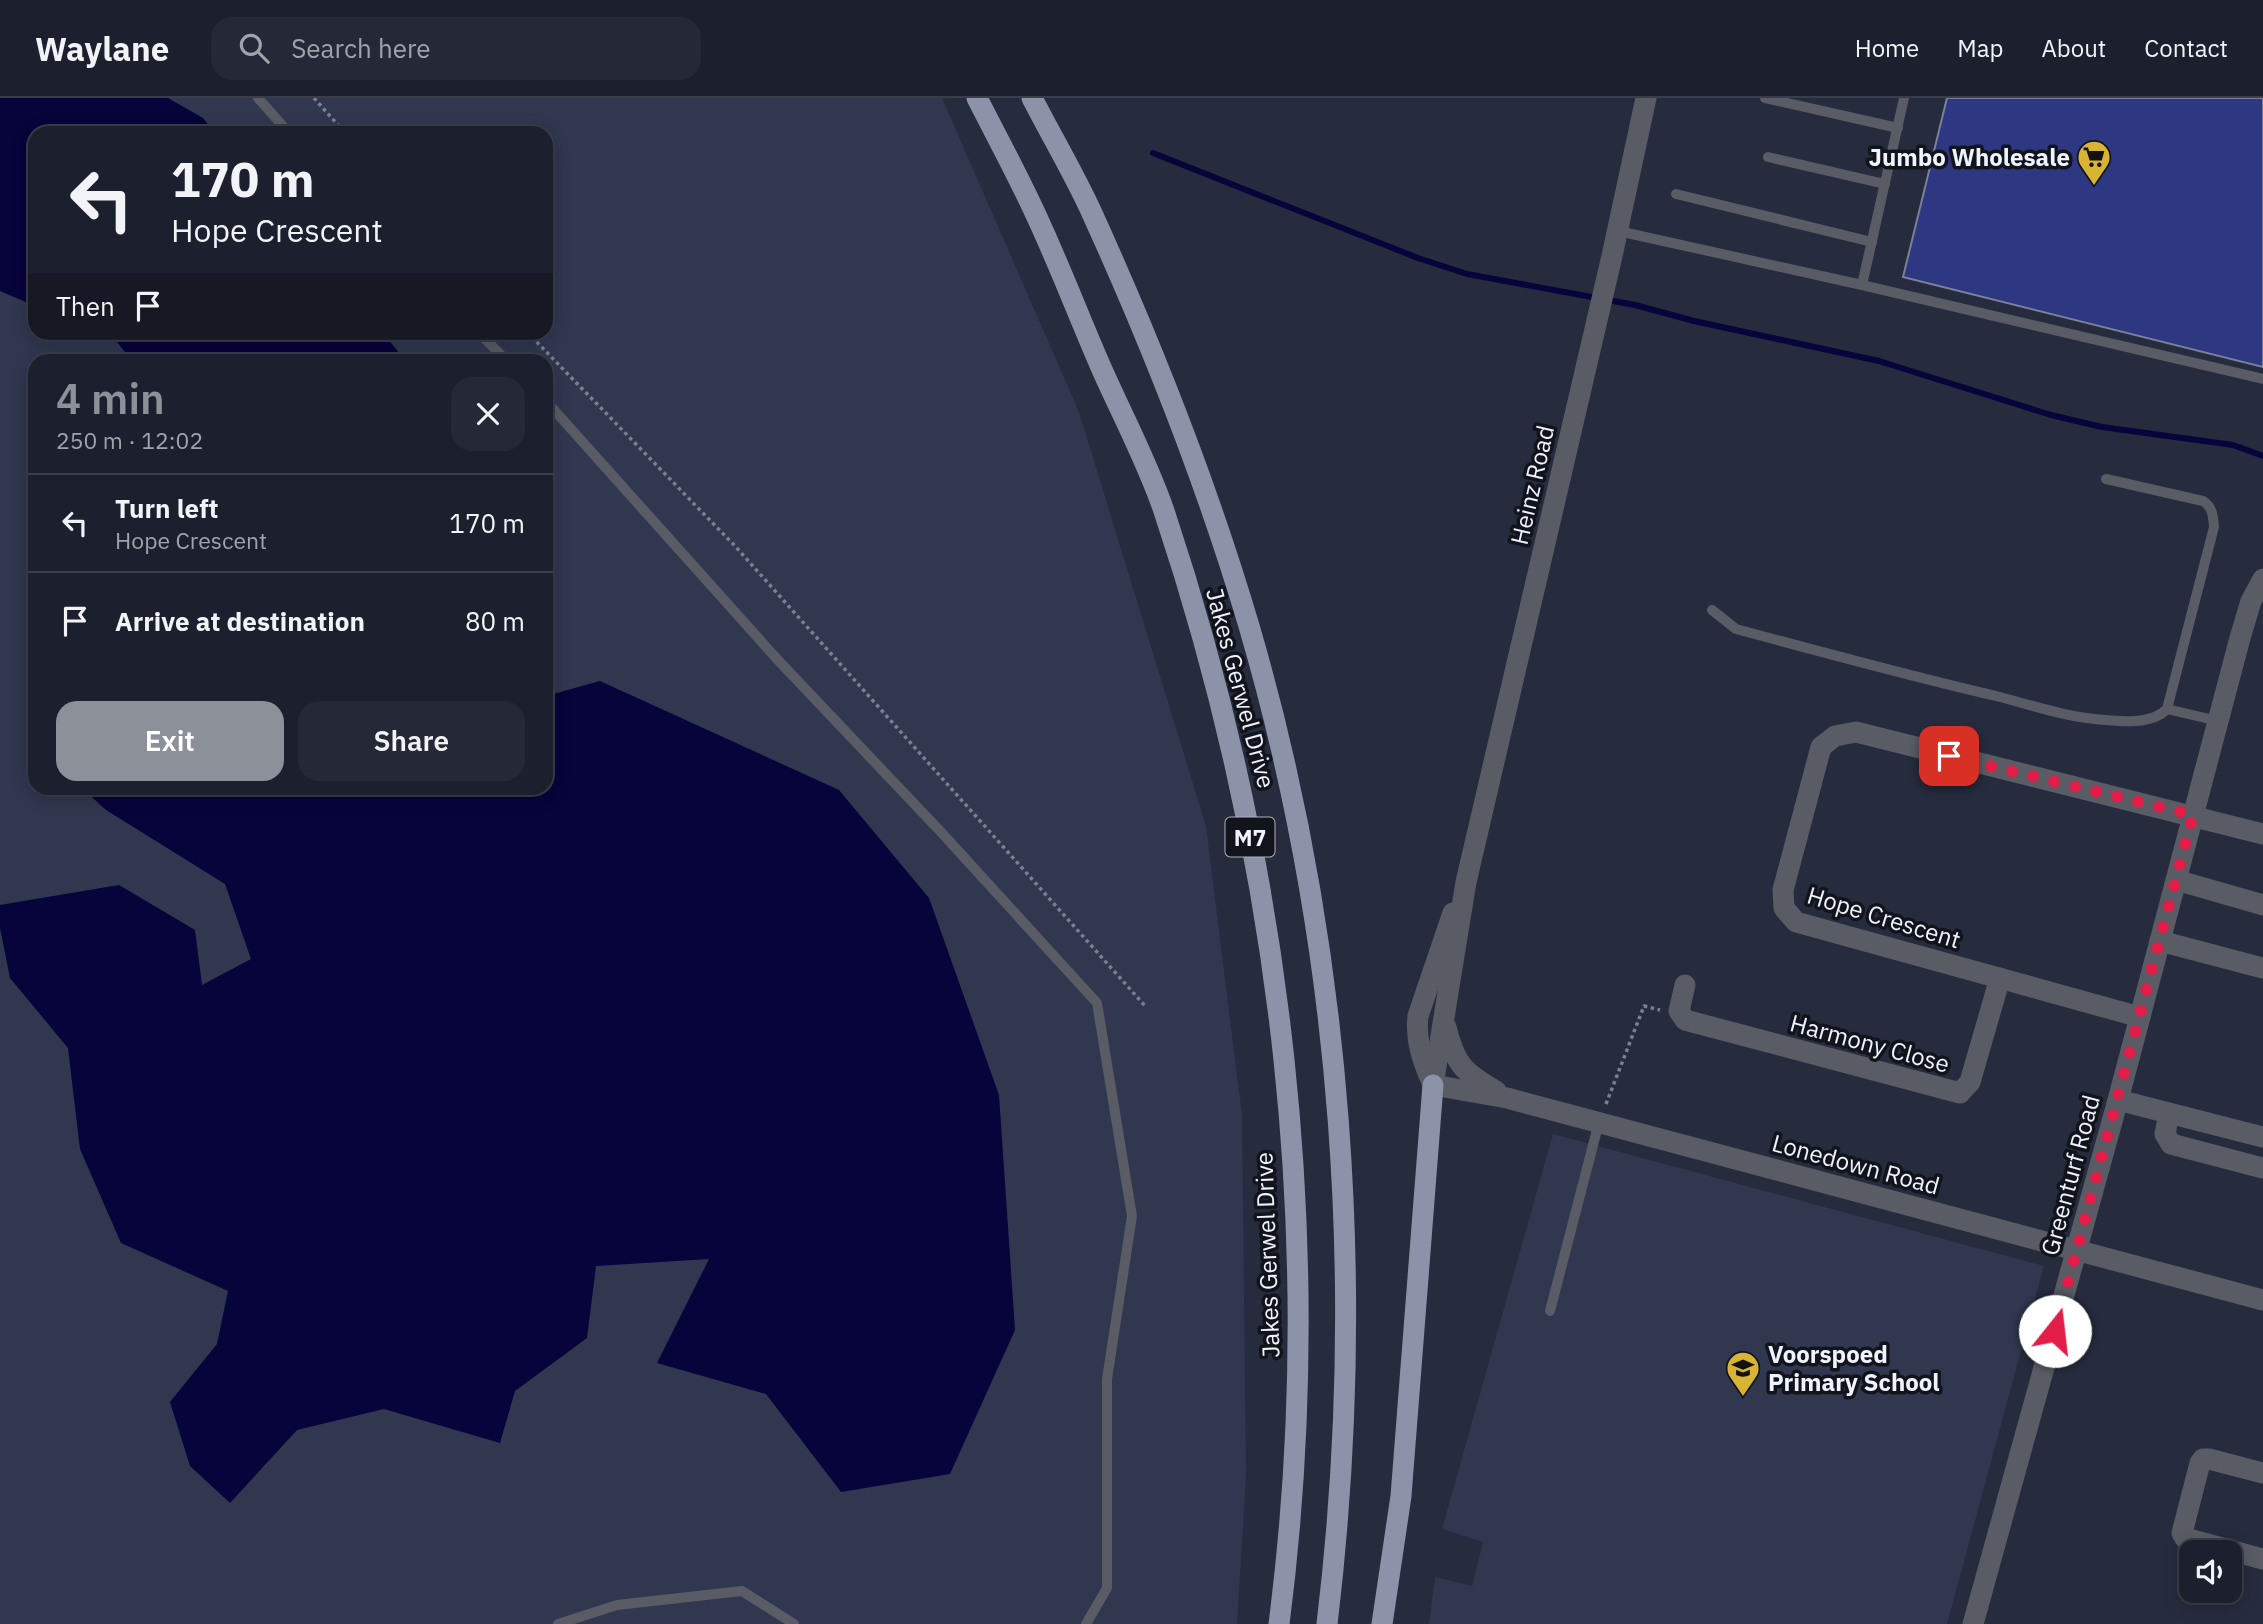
<!DOCTYPE html>
<html lang="en">
<head>
<meta charset="utf-8">
<style>
  :root { --surface:#1c202e; --page:#252836; --text:#f1f3f6; --muted:#a0a3aa; --line:#3a3e4a; --accent:#8c9099 }
  body { margin:0; font-family:"IBM Plex Sans",sans-serif; background:var(--page); color:var(--text); height:100vh; display:flex; flex-direction:column; font-size:26px; white-space:nowrap }
  * { box-sizing:border-box; margin:0 }
  p { font-size:23px; color:var(--muted) }
  .icon { flex:none; width:38px; height:38px; fill:none; stroke:currentColor; stroke-width:2; stroke-linecap:round; stroke-linejoin:round }
  .map { position:relative; flex:1; overflow:hidden }
  .details { position:absolute; left:28px; top:256px; width:525px; height:441px; display:flex; flex-direction:column; background:var(--surface); border-radius:21px; box-shadow:0 4px 18px #0003,0 0 0 2px var(--line) }
  .details>* { flex:none }
  .top-card { position:absolute; left:28px; top:28px; width:525px; height:214px; border-radius:21px; box-shadow:0 4px 18px #0003,0 0 0 2px var(--line); background:#1c202e; color:var(--text); overflow:hidden }
  .controls { position:absolute; left:2179px; top:1442px; display:grid; gap:14px }
  .controls a { display:grid; place-items:center; width:63px; height:63px; border-radius:14px; background:var(--surface); box-shadow:0 4px 18px #0003,0 0 0 2px var(--line); font-size:35px }
  .pin { position:absolute; display:grid; place-items:center; width:60px; height:60px; color:#fff; margin:-30px; border-radius:14px; box-shadow:0 4px 10px #0006 }
  .me { position:absolute; width:77px; margin:-38px; rotate:16deg; stroke-linejoin:round; filter:drop-shadow(0 0 5px #0008) }
  .turn { display:flex; align-items:center; gap:24px; height:147px; padding:0 28px; font-size:32px }
  .turn .icon { width:91px; height:91px; stroke-width:2.5 }
  .turn b { display:block; font-size:49px; line-height:60px }
  .then { display:flex; align-items:center; height:66px; padding:0 28px; background:#0003; gap:14px; font-size:26px }
  .round { display:grid; place-items:center; flex:none; width:74px; height:74px; border-radius:21px; background:var(--page) }
  .headline { display:flex; align-items:center; justify-content:space-between; height:119px; padding:0 28px }
  h1 { font-size:42px; font-weight:600; line-height:52px; color:var(--accent) }
  .button { display:flex; gap:14px; margin-top:auto; padding:14px 28px }
  .button a { flex:1; height:80px; border-radius:21px; background:var(--accent); color:#fff; font-size:28px; font-weight:600; line-height:80px; text-align:center }
  .button a+a { background:var(--page); color:var(--text) }
  ul { padding:0; list-style:none }
  li { display:flex; align-items:center; gap:21px; height:98px; padding:0 28px; border-top:2px solid var(--line) }
  li div { flex:1 }
  li b { display:block; font-size:26px }
  li em { font-style:normal }
  header { display:flex; align-items:center; gap:42px; box-sizing:border-box; height:98px; padding:0 35px; background:var(--surface); border-bottom:2px solid var(--line) }
  header strong { font-size:33px }
  nav { display:flex; gap:38px; margin-inline-start:auto; font-size:24px }
  .search { width:490px; height:63px; background:var(--page); display:flex; align-items:center; gap:18px; box-sizing:border-box; padding:0 24px; border-radius:21px; color:var(--muted); font-size:26px }
  .map>svg:first-child { display:block }
</style>
</head>
<body>
<header>
<strong>Waylane</strong>
<div class="search"><svg class="icon" aria-label="search" viewBox="0 0 24 24"><circle cx="10" cy="10" r="6"/><path d="M15 15l6 6"/></svg>Search here</div>
<nav><a>Home</a><a>Map</a><a>About</a><a>Contact</a></nav>
</header>
<div class="map">
<svg width="2263" height="1526" viewBox="0 0 2263 1526">
  <rect width="100%" height="100%" fill="#262b3e"/>
  <!-- built -->
  <g fill="#30374f" fill-rule="evenodd">
    <path d="M0,0h942l137,314 127,414 36,290 4,360 -9,148h-1237zM35,35h511v199h-511zM35,262h511v428h-511z"/>
    <path d="M1553,1036l491,132 -97,358h-518l6,-47 37,9 11,-44 -41,-13z"/>
  </g>
  <!-- water -->
  <g fill="#07033b">
    <path d="M0,0h168l35,20 12,15h-180v173l-35,-15z"/>
    <path d="M96,235h287l22,27h-274l-14,-18z"/>
    <path d="M600,583l239,109 90,108 70,197 16,235 -65,144 -109,18 -75,-98 -109,-31 52,-104 -113,7 -9,72 -72,53 -15,52 -116,-34 -87,21 -67,73 -40,-37 -20,-64 47,-58 11,-53 -107,-48 -41,-94 -12,-101 -58,-70 -10,-50v-23l119,-20 76,45 7,55 49,-26 -26,-75 -119,-74 -24,-22h464v-92z"/>
  </g>
  <g fill="none" stroke-linecap="round" stroke-linejoin="round">
    <!-- stream -->
    <path stroke="#07033b" stroke-width="6" d="M1153,55l265,105 49,16 168,31 59,16 185,40 172,54 51,12 131,18 30,11"/>
  </g>
  <!-- building -->
  <path fill="#2d3782" stroke="#7a8097" stroke-width="2" d="M1947,0h316v269l-360,-90z"/>
  <g fill="none" stroke-linecap="round" stroke-linejoin="round">
    <!-- path -->
    <g stroke="#7b7f8f" stroke-width="3.5" stroke-dasharray="3.5 3.5" stroke-linecap="butt">
      <path d="M314,0l31,35"/>
      <path d="M527,234l208,214 411,461"/>
      <path d="M1606,1006l38,-98 16,4"/>
    </g>
    <!-- service -->
    <g stroke="#595b65" stroke-width="10">
      <path d="M258,0l31,35"/>
      <path d="M1765,0l133,30"/>
      <path d="M1768,59l117,27"/>
      <path d="M1676,96l196,48"/>
      <path d="M1618,133l244,54 401,94"/>
      <path d="M1862,187l42,-187"/>
      <path d="M478,234l28,28"/>
      <path d="M546,303l230,257 164,173 157,172 35,213 -25,163v209l-21,36"/>
      <path d="M1712,512l24,19c86,23 173,47 260,67 32,8 66,20 99,23 21,2 56,7 72,-10l47,-182c-1,-10 -1,-20 -11,-26l-97,-22"/>
      <path d="M2167,611l51,12"/>
      <path d="M1550,1213l49,-189"/>
      <path d="M558,1526l59,-19 125,-14 52,33"/>
    </g>
    <!-- minor -->
    <g stroke="#595b65" stroke-width="21">
      <path d="M2176,782l87,25"/>
      <path d="M2160,843l103,27"/>
      <path d="M1685,887l-6,26 6,9 275,73 10,-11 30,-104"/>
      <path d="M2140,919l-344,-95 -12,-14 -1,-18 38,-143 14,-11 21,-4 407,102"/>
      <path d="M1446,929c9,37 17,45 50,64"/>
      <path d="M1433,987l33,-203 146,-626 34,-158"/>
      <path d="M1433,987l74,13 756,202"/>
      <path d="M1433,987c-10,-24 -18,-43 -15,-69l35,-103"/>
      <path d="M2118,1002l145,37"/>
      <path d="M2169,1016l-4,20 6,10 92,24"/>
      <path d="M2263,1375l-54,-14h-6l-3,4 -18,70 3,5 78,21"/>
      <path d="M1973,1526l145,-524 122,-462 11,-37 12,-22"/>
    </g>
    <!-- trunk -->
    <g stroke="#8c93a8" stroke-width="21">
      <path d="M977,0c22,43 45,85 64,128 21,46 39,93 59,139 21,48 47,96 64,146 119,356 163,740 115,1113"/>
      <path d="M1032,0c19,37 41,74 59,113 61,134 116,273 158,415 94,321 118,666 78,998"/>
      <path d="M1382,1526l19,-128 32,-411"/>
    </g>
  </g>
  <g fill="none" stroke-linecap="round" stroke-linejoin="round">
    <!-- route -->
    <path stroke="#e11d48" stroke-width="12" stroke-dasharray="0 21.6" d="M1949,658l244,59 -138,516"/>
  </g>
  <!-- icons -->
  <defs>
    <symbol id="supermarket-pin" viewBox="-11 -11 22 30"><path d="M0 17L-7.5 6A9.5 9.5 0 1 1 7.5 6Z" fill="#d7b434" stroke="#12141c"/><path d="M-6-5.5h2.5l.6 2H6L4.5 2H-2.5L-4.4-4H-6ZM-1.5 3.2a1.3 1.3 0 1 0 .1 0ZM3 3.2a1.3 1.3 0 1 0 .1 0Z" fill="#111"/></symbol>
    <symbol id="school-pin" viewBox="-11 -11 22 30"><path d="M0 17L-7.5 6A9.5 9.5 0 1 1 7.5 6Z" fill="#d7b434" stroke="#12141c"/><path d="M0-5L7-2L0 1L-7-2ZM-4 1L0 2.5L4 1V4Q0 6-4 4Z" fill="#111"/></symbol>
  </defs>
  <g fill-rule="evenodd">
    <use href="#supermarket-pin" x="2075" y="40" width="38" height="52"/>
    <use href="#school-pin" x="1724" y="1251" width="38" height="52"/>
  </g>
  <g text-anchor="middle" dominant-baseline="central" stroke-width="7" stroke-linejoin="round" paint-order="stroke">
    <!-- shield labels -->
    <rect fill="#12141c" stroke="#adafbb" stroke-width="2" x="1225.5" y="719.5" width="49" height="39" rx="5"/>
    <g font-size="23" font-weight="bold" fill="#eff2ff">
      <text x="1250" y="739">M7</text>
    </g>
    <!-- poi labels -->
    <g font-size="24" font-weight="bold" fill="#eff2ff" stroke="#12141c" text-anchor="end">
      <text x="2070" y="59">Jumbo Wholesale</text>
      <text x="1768" y="1256" text-anchor="start">Voorspoed<tspan x="1768" dy="28">Primary School</tspan></text>
    </g>
    <!-- street labels -->
    <g font-size="24" fill="#eff2ff" stroke="#12141c">
      <text transform="translate(1532 387) rotate(-77)">Heinz Road</text>
      <text transform="translate(1241 590) rotate(75)">Jakes Gerwel Drive</text>
      <text transform="translate(1884 819) rotate(17)">Hope Crescent</text>
      <text transform="translate(1870 945) rotate(15)">Harmony Close</text>
      <text transform="translate(1856 1066) rotate(15)">Lonedown Road</text>
      <text transform="translate(2070 1077) rotate(-75)">Greenturf Road</text>
      <text transform="translate(1267 1157) rotate(-92)">Jakes Gerwel Drive</text>
    </g>
  </g>
</svg>
<div class="controls">
<a><svg class="icon" aria-label="sound" viewBox="0 0 24 24"><path d="M4 9h4l5-4v14l-5-4H4zM17 9q2 3 0 6"/></svg></a>
</div>
<div class="pin" style="left:1949px;top:658px;background:#d93025"><svg class="icon" aria-label="arrive" viewBox="0 0 24 24"><path d="M6 21V4h12l-3 4 3 4H6"/></svg></div>
<svg class="me" style="left:2055px;top:1233px" viewBox="-20 -20 40 40"><circle r="19" fill="#fff"/><path d="M0-13L10 11 0 6-10 11z" fill="#e11d48"/></svg>
<div class="top-card">
<div class="turn"><svg class="icon" aria-label="left" viewBox="0 0 24 24"><path d="M17 20v-9H6M10 6l-5 5 5 5"/></svg><div><b>170 m</b>Hope Crescent</div></div>
<div class="then">Then<svg class="icon" aria-label="arrive" viewBox="0 0 24 24"><path d="M6 21V4h12l-3 4 3 4H6"/></svg></div>
</div>
<section class="details">
<div class="headline"><div><h1>4 min</h1><p>250 m · 12:02</p></div><a class="round"><svg class="icon" aria-label="close" viewBox="0 0 24 24"><path d="M6 6l12 12M18 6L6 18"/></svg></a></div>
<ul>
<li><svg class="icon" aria-label="left" viewBox="0 0 24 24"><path d="M17 20v-9H6M10 6l-5 5 5 5"/></svg><div><b>Turn left</b><p>Hope Crescent</p></div><em>170 m</em></li>
<li><svg class="icon" aria-label="arrive" viewBox="0 0 24 24"><path d="M6 21V4h12l-3 4 3 4H6"/></svg><div><b>Arrive at destination</b></div><em>80 m</em></li>
</ul>
<div class="button"><a>Exit</a><a>Share</a></div>
</section>
</div>
</body>
</html>
